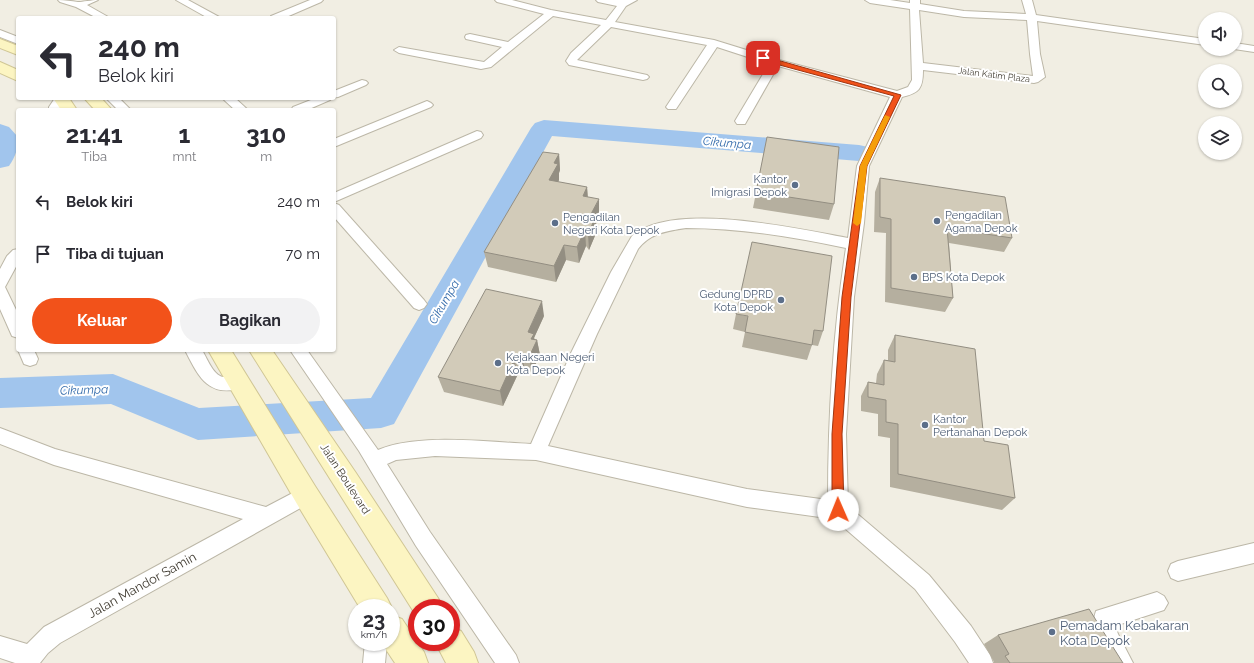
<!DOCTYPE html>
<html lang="id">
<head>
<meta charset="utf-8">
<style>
  :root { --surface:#fff; --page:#f2f2f3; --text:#2b2b33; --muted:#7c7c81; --accent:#f2521a }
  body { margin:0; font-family:Raleway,sans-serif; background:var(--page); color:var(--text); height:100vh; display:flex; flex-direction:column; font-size:15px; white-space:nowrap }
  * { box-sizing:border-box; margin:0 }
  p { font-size:13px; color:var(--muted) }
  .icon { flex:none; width:22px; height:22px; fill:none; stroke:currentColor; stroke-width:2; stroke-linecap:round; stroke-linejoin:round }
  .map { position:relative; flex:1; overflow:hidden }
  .details { position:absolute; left:16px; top:108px; width:320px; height:244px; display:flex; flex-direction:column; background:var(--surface); border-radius:4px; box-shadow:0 1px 3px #0004 }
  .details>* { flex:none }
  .banner { position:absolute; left:16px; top:16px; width:320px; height:84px; border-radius:4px; box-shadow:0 1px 3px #0004; background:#fff; color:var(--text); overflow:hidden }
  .controls { position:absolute; left:1198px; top:12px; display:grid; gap:8px }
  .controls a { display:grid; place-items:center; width:44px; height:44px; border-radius:50%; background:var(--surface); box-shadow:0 1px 3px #0004; font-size:20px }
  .speed { position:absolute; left:348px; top:599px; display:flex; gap:8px; font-size:20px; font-weight:700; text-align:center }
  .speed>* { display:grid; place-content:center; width:52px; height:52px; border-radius:50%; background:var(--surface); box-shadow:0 1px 3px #0004; line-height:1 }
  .speed small { font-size:10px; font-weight:400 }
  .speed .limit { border:6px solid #d22; background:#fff; color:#111 }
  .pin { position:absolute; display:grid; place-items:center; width:34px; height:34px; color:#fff; margin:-17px; border-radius:8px; box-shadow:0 2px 6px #0006 }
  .me { position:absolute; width:44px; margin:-22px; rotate:359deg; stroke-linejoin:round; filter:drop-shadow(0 0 3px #0008) }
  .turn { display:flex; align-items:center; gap:14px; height:84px; padding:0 16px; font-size:18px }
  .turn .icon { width:52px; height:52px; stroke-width:2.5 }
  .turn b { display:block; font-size:28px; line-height:34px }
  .eta { display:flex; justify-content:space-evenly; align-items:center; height:68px; text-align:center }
  .eta b { font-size:24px; font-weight:700; line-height:28px }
  .primary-button { display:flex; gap:8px; margin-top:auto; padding:8px 16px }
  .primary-button a { flex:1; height:46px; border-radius:24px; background:var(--accent); color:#fff; font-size:16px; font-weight:700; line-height:46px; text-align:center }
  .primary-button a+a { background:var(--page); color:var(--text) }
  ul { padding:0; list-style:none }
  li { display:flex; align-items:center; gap:12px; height:52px; padding:0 16px }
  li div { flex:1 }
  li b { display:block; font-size:15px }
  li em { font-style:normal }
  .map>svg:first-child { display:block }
</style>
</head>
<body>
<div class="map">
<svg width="1254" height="663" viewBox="0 0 1254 663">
  <rect width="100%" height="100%" fill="#f1eee3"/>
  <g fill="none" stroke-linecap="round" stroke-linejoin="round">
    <!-- river -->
    <g fill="#a1c5ed" fill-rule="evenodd">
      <path d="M544,120l315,25 9,2 4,6 -4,6 -9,2 -307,-25 -158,288 -13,4 -183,12 -87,-36 -111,4v-30l113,-4 86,34 172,-10 160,-270 4,-5z"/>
      <path d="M0,124l9,3 9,10c0,11 -2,19 -9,29l-9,2z"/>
    </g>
    <defs>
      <g id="street">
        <path d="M58,0c7,0 13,1 20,2 4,0 14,-2 20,-2l-11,5 23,13h-13l-21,-11 -16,-5z"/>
        <path d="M176,0h12l33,18h-13z"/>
        <path d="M310,0h13l-2,2 -37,16h-14l1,-2z"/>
        <path d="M495,0h17l39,10 55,10 11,-14 -19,-4 -2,-2h41l-11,6 -11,16 99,18 65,20 118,31 11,-4 4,-7 -2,-71 -40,-6 -5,-3h25l20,3v-3h10v4l44,7 62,3 -4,-14h10l4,15 169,24v6l-168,-24 3,33 5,23 -7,5 -4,1 -111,-13c0,19 -4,23 -21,27l-33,69 -5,57 -10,74 -8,137 2,72 81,69 42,51 19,29 3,8h-24l-14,-21 -40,-53 -81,-70 -87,-12 -211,-47 -101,-4 -39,4 -9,4 43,68 86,123 3,8h-24l-79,-117 -57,-95 -69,-101h17l71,100c39,-17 110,-8 153,-6l40,-91 40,-81 21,-36c40,-36 167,-7 216,2l9,-72 33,-69 -112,-31 -33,58h-8l-2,-3 34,-57 -52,-17 -41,62h-8l-2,-2 41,-62 -96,-18 -34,33 70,15 2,2 -2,2 -4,1 -74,-15 -3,-4 5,-8 30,-28 -48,-9 -62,51 -10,2 -82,-16 -5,-3 5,-3 85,15 18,-15 -36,-8 -1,-2 1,-2 4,-1 38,8 36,-28 -47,-12zM919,10l45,7 63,3 3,34 3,22 -110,-13zM686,228c54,0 107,9 160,20 -13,83 -18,167 -18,252l-81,-11 -199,-43 49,-112 41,-85c12,-16 29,-18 48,-21z"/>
        <path d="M0,30l18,7v7l-18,-7z"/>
        <path d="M1235,43l19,3v6l-20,-3z"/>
        <path d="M362,80l4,1 2,2 -2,2 -28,12 -6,1h2v-7z"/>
        <path d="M55,98h12l-6,9v3h-12v-3z"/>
        <path d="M106,98h13l12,12h-13z"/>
        <path d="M222,98h13l13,12h-13z"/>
        <path d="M316,98h16l-2,2 -23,10h-16l2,-3z"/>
        <path d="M427,101l4,2 2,2 -2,2 -97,40v-8z"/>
        <path d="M477,131l4,1 2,3 -2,3 -147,64v-9z"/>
        <path d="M334,203l5,2 85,95 3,4 -3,4 -5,2 -5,-2 -80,-91z"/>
        <path d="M18,249v14l-13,24 13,27v24l-6,-2 -12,-27v-40l7,-13 6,-6z"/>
        <path d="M18,350h16l4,9 -2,5 -6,2 -6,-2z"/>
        <path d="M185,350h17c5,8 11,25 21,27 8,1 14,-3 22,0l2,5 -2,5c-36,12 -46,-9 -60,-37z"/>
        <path d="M0,428l55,21 211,58 40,-21 7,3 3,6 -3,6 -253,142 -12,10 -8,10h-25l-15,-5v-22l27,8 17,-17 199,-108 -189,-54 -54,-21z"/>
        <path d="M1254,543v20l-76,18 -7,-3 -3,-7 3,-7 7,-3z"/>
        <path d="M1157,592l7,4 4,7 -4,7 -49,16 3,8 15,29h-23c-9,-15 -21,-34 -14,-52z"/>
        <path d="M365,642h22l-2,21h-22z"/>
      </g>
      <g id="secondary">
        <path d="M0,39l18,7v9l-18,-7z"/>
        <path d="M0,62l18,8v11l-18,-8z"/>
        <path d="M53,98h16l8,12h-16z"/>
        <path d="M84,98h17l11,12h-17z"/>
        <path d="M208,350h23l84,136 72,112 5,10 -1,1v-1h-31l-63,-104z"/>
        <path d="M249,350h23l84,123 82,125 5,10h-26v9z"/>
        <path d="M391,615l11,4 22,33 4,11h-33l-14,-21h10z"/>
        <path d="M451,627l10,4 13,21 4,11h-32l-11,-21h16z"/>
      </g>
    </defs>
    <!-- street casing -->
    <use href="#street" stroke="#bcb7a7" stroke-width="2"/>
    <!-- secondary casing -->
    <use href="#secondary" stroke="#d0c695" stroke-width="2"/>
    <!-- street -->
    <use href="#street" fill="#fff" fill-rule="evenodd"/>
    <!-- secondary -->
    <use href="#secondary" fill="#fcf5c2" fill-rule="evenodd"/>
  </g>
  <!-- wall -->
  <g fill="#b5af9f">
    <path d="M767,137l67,67 -5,16 -76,-12z"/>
    <path d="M559,154l1,16 -1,3v7l-1,2 29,5 1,10 11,18 -3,7 1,9 -8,19 -3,-4 -7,17 -13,-3 -10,22 -68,-15 -4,-15z"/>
    <path d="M880,178l132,60 -8,14 -55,-9 4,55 -8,14 -60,-10 1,-69 -12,-1 1,-40z"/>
    <path d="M736,314l87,17 -5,15 -6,-1 -5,15 -65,-13 3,-15 -12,-3z"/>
    <path d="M544,316l-10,22 1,1 2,1 3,15 -8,17 -7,-2 -2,5 -5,-1 -15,32 -59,-14 -6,-15z"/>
    <path d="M895,335l89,106 31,57 -13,12 -112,-23v-49l-12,-2v-22l-17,-3v-15l7,-14 8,1 1,-9 7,-14h4v-10z"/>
    <path d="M998,635l125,28h-130l1,-1 -10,-18z"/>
  </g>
  <!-- shaded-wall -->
  <g fill="#938e82">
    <path d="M559,154l1,16 -1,3v7l-8,16 -2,-16 5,-17z"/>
    <path d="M587,187l1,16 -5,-7z"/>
    <path d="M599,199v16l-3,7 1,9 -8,19 -1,-16 3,-20z"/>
    <path d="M585,230l1,16 -7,17 -2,-16z"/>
    <path d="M564,245l2,15 -10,22 -2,-16z"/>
    <path d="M542,301l2,15 -10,22 1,6 2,-4 3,15 -8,17 -3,-15 -1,-25z"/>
    <path d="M522,356l3,14 -2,5 -3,-14z"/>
    <path d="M514,360l4,14 -15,32 -3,-15z"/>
  </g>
  <!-- building -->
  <g fill="#d2cbb9" stroke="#938e82">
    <path d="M767,137l72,10 -5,57 -78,-12z"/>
    <path d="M543,152l16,2 -5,9 4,1 -9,16 38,7 -4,9 16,3 -8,15 5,2 -8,18 -3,-4 -8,17 -13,-2 -10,21 -70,-14z"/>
    <path d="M880,178l125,19 7,41 -65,-10 6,70 -62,-10v-69l-11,-2z"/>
    <path d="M752,242l80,14 -9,75 -9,-1 -2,15 -67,-13 3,-16 -12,-2z"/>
    <path d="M486,289l56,12 -14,31 6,2 -3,5 6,1 -8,17 -7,-1 -2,5 -6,-1 -14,31 -62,-14z"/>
    <path d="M895,335l80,14 9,92 24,4 7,53 -117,-24v-50l-12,-2v-22l-18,-3v-15l16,3v-25l11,2z"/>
    <path d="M1089,609l34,54h-113l-5,-7 4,-2 -11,-19z"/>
  </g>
  <!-- route -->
  <path fill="#f2521a" stroke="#9d3511" d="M763,56l138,39 -34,71 -16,131 -9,137 2,76 -2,3 -4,2 -4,-2 -2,-3v-76l10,-137 18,-131 34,-70 -133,-36v-3z"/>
  <!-- slow -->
  <path fill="#f59e0b" d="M885,115l5,2 -23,49 -6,57 -4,3 -4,-3 7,-57z"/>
  <!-- markers -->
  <g fill="#5c6f8a" stroke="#fff" stroke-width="1.5">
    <circle cx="795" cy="185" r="4"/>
    <circle cx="937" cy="221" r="4"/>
    <circle cx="555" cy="223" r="4"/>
    <circle cx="914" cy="277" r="4"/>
    <circle cx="781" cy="300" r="4"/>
    <circle cx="498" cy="363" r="4"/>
    <circle cx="925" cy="425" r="4"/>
    <circle cx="1052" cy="632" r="4"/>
  </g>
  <g text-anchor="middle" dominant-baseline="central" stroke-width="4" stroke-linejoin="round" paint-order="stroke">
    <!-- far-street labels -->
    <g font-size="9" fill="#433e34" stroke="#fff">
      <text transform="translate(994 75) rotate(7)">Jalan Katim Plaza</text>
    </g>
    <!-- service labels -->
    <g font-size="11" fill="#4e5e75" stroke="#fff" text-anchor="start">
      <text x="787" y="179" text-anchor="end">Kantor<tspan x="787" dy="13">Imigrasi Depok</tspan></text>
      <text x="945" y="215">Pengadilan<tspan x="945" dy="13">Agama Depok</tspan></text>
      <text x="563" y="217">Pengadilan<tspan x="563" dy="13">Negeri Kota Depok</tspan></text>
      <text x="922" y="277">BPS Kota Depok</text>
      <text x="773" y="294" text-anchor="end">Gedung DPRD<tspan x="773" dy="13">Kota Depok</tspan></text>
      <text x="506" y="357">Kejaksaan Negeri<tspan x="506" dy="13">Kota Depok</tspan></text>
      <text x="933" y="419">Kantor<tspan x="933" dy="13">Pertanahan Depok</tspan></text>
    </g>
    <!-- street labels -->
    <g font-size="11" fill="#433e34" stroke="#fff">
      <text transform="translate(345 479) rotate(57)">Jalan Boulevard</text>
    </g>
    <!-- water labels -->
    <g font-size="12" font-style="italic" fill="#326aaa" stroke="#fff">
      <text transform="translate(727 143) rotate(5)">Cikumpa</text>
      <text transform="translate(444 302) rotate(-60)">Cikumpa</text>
      <text transform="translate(84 390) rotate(-2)">Cikumpa</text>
    </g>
    <!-- near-street labels -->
    <g font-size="13" fill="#433e34" stroke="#fff">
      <text transform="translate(142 585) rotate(-29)">Jalan Mandor Samin</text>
    </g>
    <!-- near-service labels -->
    <g font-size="13" fill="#4e5e75" stroke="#fff" text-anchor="start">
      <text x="1060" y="625">Pemadam Kebakaran<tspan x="1060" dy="15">Kota Depok</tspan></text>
    </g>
  </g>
</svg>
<div class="controls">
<a><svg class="icon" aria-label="sound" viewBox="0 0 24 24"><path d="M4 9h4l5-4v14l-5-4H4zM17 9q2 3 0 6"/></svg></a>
<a><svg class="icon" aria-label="search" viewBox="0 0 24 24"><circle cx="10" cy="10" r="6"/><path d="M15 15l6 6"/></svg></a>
<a><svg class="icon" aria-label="layers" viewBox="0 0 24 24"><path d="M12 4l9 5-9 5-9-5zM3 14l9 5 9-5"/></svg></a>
</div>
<div class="speed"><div>23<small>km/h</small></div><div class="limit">30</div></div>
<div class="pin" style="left:763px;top:58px;background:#d93025"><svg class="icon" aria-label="arrive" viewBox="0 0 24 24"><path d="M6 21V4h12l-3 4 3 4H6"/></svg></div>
<svg class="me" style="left:838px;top:510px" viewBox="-20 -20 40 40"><circle r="19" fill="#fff"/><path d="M0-13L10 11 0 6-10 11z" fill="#f2521a"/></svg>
<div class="banner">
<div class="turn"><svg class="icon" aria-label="left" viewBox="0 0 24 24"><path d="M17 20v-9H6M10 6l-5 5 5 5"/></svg><div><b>240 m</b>Belok kiri</div></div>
</div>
<section class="details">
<div class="eta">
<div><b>21:41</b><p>Tiba</p></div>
<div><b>1</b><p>mnt</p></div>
<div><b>310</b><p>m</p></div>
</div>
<ul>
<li><svg class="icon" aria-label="left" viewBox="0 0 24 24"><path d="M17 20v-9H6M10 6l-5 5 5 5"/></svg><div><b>Belok kiri</b></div><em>240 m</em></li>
<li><svg class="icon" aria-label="arrive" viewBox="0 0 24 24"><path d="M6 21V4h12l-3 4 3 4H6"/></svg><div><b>Tiba di tujuan</b></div><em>70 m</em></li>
</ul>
<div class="primary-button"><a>Keluar</a><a>Bagikan</a></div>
</section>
</div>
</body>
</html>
